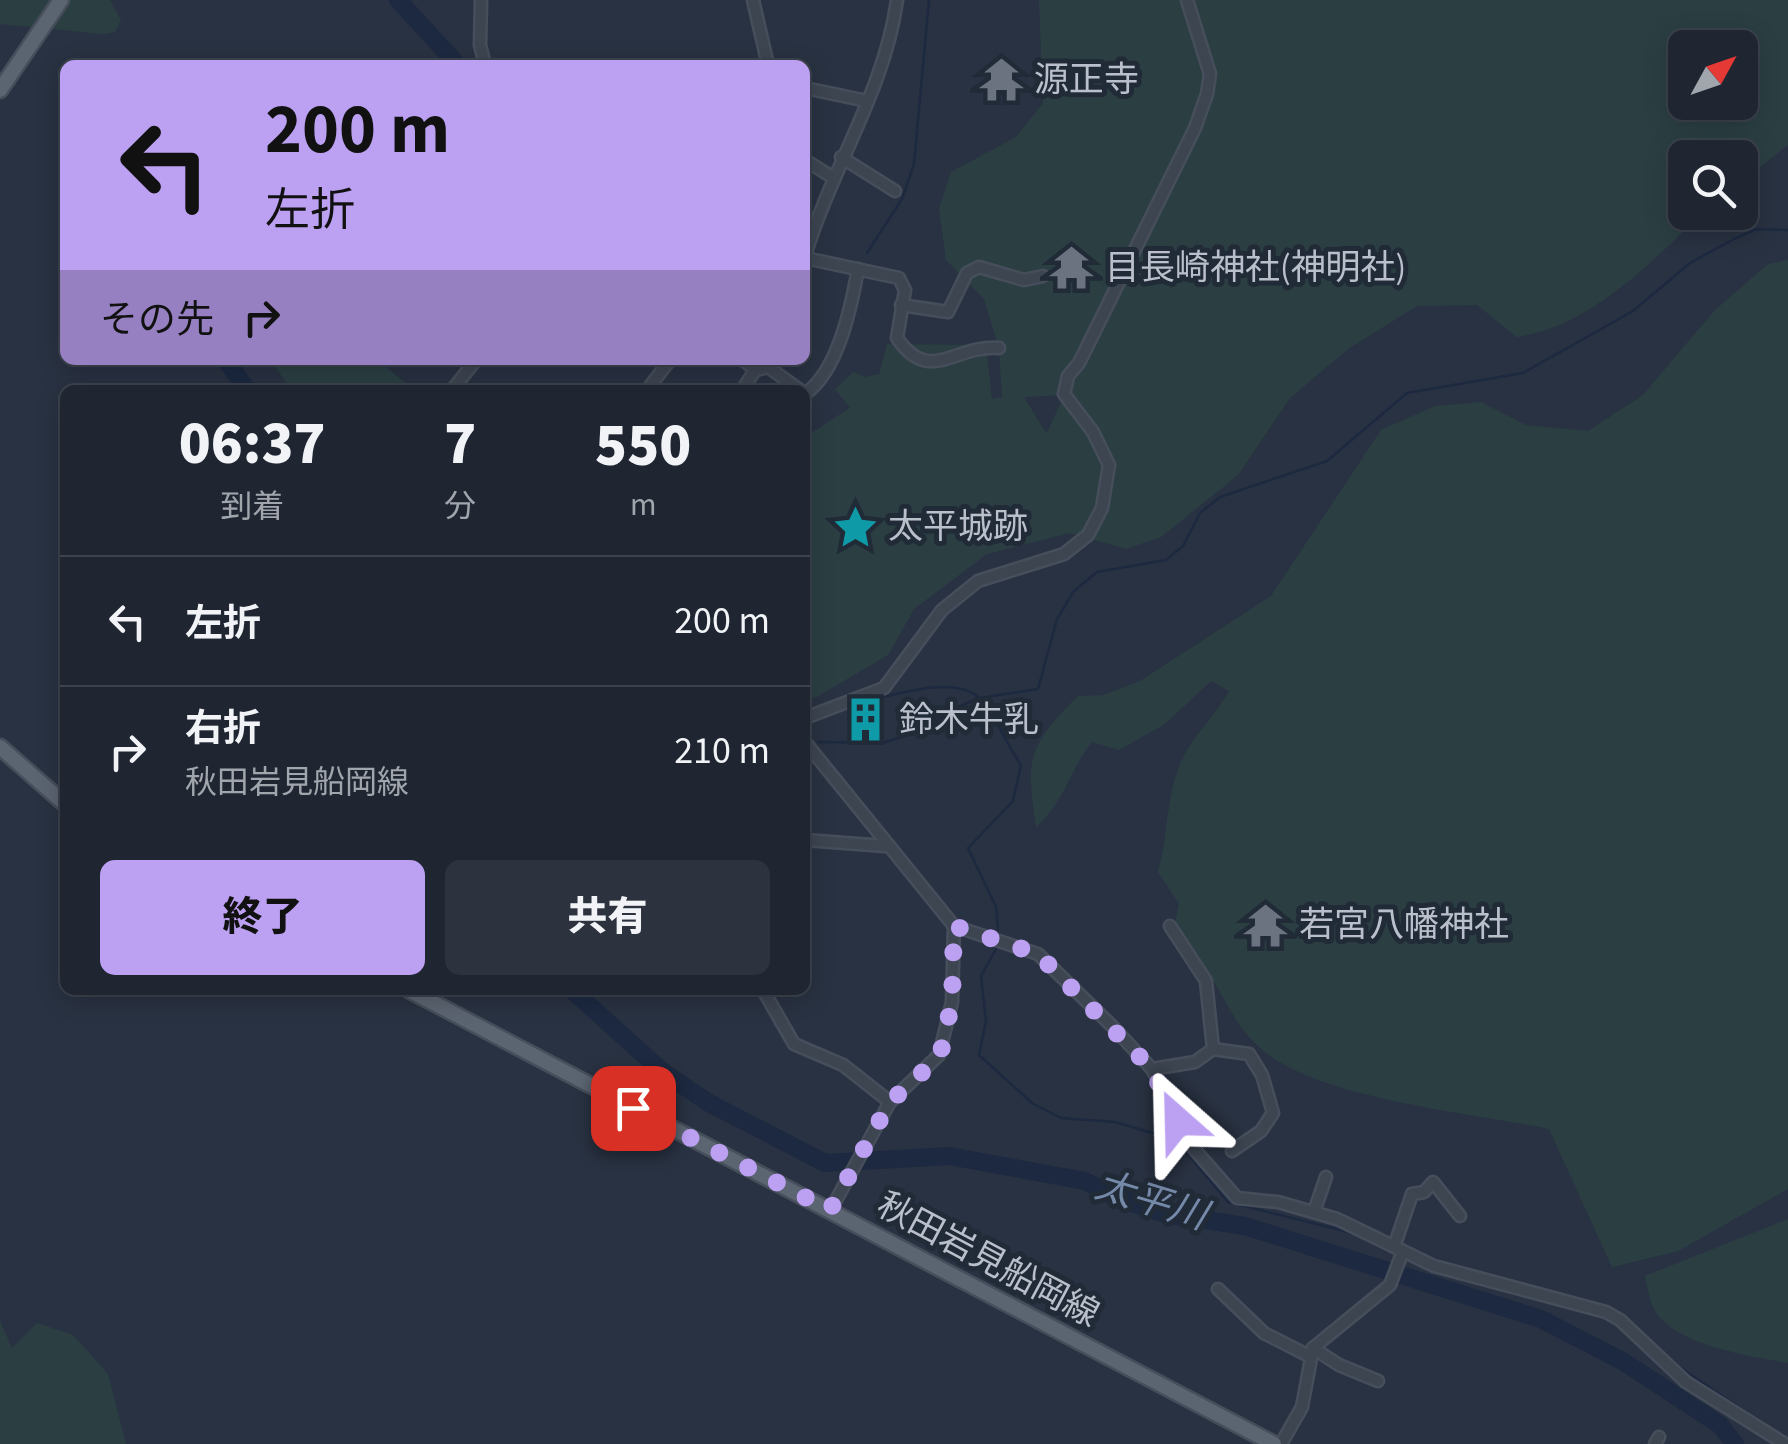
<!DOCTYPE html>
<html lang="ja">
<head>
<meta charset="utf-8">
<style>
  :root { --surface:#1f2632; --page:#2c323e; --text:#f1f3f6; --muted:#a1a5ac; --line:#3c434d; --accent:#bca0f2 }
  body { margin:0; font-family:"Source Sans 3","Noto Sans JP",sans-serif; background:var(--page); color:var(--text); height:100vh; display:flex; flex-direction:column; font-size:38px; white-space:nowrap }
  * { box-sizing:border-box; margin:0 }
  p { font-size:32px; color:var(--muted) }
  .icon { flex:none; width:55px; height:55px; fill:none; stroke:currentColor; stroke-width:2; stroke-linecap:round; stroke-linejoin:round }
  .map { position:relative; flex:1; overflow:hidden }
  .sheet { position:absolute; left:60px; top:385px; width:750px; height:610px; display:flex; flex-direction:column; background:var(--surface); border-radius:15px; box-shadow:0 5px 25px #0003,0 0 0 2px var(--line) }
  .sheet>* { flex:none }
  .hud { position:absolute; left:60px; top:60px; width:750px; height:305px; border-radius:15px; box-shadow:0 5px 25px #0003,0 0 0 2px var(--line); background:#bca0f2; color:#111; overflow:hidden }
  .needle { width:65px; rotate:50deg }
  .controls { position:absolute; left:1668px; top:30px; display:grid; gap:20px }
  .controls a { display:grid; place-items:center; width:90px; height:90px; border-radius:15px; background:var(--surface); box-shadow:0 5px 25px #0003,0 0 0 2px var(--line); font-size:50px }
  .pin { position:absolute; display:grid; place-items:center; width:85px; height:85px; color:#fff; margin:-42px; border-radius:20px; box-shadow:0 5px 15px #0006 }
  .me { position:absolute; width:110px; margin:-55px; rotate:335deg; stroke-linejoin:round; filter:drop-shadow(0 0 8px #0008) }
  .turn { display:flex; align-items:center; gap:35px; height:210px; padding:0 40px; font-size:45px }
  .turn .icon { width:130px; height:130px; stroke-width:2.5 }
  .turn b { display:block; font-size:70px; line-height:85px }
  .then { display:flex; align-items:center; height:95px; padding:0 40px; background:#0003; gap:20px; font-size:38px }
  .eta { display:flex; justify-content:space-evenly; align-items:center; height:170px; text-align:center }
  .eta b { font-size:60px; font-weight:800; line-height:70px }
  .cta { display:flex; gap:20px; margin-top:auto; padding:20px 40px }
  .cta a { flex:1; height:115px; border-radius:15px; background:var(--accent); color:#111; font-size:40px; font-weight:800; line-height:115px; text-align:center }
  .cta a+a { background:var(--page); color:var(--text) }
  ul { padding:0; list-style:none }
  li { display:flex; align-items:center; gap:30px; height:130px; padding:0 40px; border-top:2px solid var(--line) }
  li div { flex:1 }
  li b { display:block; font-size:38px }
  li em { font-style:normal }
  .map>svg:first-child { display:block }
</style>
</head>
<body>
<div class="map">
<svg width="1788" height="1444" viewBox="0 0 1788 1444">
  <rect width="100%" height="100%" fill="#293242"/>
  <!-- green -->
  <g fill="#2b3f43" fill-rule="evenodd">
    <path d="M0,0h110l11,20 -6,12 -12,2 -103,-10z"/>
    <path d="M1039,0h749v145l-48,38v-25h-55v54l17,1c-51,50 -112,113 -185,124l-40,-32 -60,1 -69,43 -58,49 -52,77 -77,62 -35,12 -57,-16 -82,21 -73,55 -26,46 -73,43 -10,-3v-258l45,-29 -15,-19 18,-17 12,5 14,-3 8,-30 99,1 6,54 10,-2 -3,-49 -15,-49 -38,-39 -7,-51 12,-37 65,-35 27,-34zM1685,48h55v54h-55zM1064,395l-17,38h-1l-22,-36z"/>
    <path d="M1788,260v929l-110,62 -66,16 -63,-138c-77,-16 -236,-30 -291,-83 -24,-22 -33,-49 -51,-75 -10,-15 -22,-28 -33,-42l5,-25 -21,-32c11,-39 7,-69 22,-108 11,-26 36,-49 49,-73l-18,-10 -46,43 -46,26 -27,-8c-22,27 -29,63 -56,85 -10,-69 -9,-80 42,-131l26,-1 36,-14 131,-85 110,-166 54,-24 46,-4 45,23 62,6 55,-36 71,-84 54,-47z"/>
    <path d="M271,360h106l37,30h-123z"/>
    <path d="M1788,1219v144c-38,-7 -117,-18 -135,-56 -4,-9 -6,-22 -8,-31z"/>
    <path d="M0,1321l12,27 25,-25 36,12 35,39 18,70h-126z"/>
  </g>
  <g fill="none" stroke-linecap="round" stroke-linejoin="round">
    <!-- stream -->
    <g stroke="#1c2940" stroke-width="2.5">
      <path d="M867,253l35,-54 12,-35 15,-164"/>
      <path d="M860,703c30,-7 96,-30 120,-4 16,17 27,46 41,66l-8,36 -45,47 28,59 2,23"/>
      <path d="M818,742l64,1 46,-14 20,-18 32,-13 58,-9 19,-70 17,-28 23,-19 69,-12 17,-14 17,-33 20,-16 107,-36 80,-68 116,-20 110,-62 57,-48 44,-24 22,-10 32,1"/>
      <path d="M996,949l-15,27 5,45 -7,34 53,48 29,15 54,4 61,18 52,62 128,32"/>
      <path d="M1404,1245l44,20"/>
      <path d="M1675,1364l109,74"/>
    </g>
    <!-- river -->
    <g stroke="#1c2940" stroke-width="18">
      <path d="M398,0l60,65"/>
      <path d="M226,360l21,30"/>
      <path d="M572,990l91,82 46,31 116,60 124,-7 136,25 32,17 48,16 80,12 296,93 83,43 96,63 15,19"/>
    </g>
    <defs>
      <g id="minor">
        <path d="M481,0l-1,45 5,20"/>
        <path d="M753,0l15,65"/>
        <path d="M805,88l62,13"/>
        <path d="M841,157l54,34"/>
        <path d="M805,160l27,17"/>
        <path d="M805,256c26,-87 80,-166 92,-256"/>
        <path d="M805,258l94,20 6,12 -8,48c33,48 58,6 102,10"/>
        <path d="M901,305l47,7 19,-39 12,-6 45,13 19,-4"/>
        <path d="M743,360l13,10 12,-3 32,23"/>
        <path d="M452,390l24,-30"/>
        <path d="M647,390l23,-30"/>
        <path d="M742,390l20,-30"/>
        <path d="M805,394c33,-23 46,-86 53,-125"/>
        <path d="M805,718l79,-30 58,-78 36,-29 86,-27 24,-19 14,-27 7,-43 -16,-33 -29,-38 4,-18 11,-13 116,-235 12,-34 3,-20 -23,-74"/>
        <path d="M805,742l149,184 84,28 74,72 40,43 42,80 43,49 41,4 59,17 97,47 172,46 14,8 66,62 99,62"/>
        <path d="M805,840l80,6"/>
        <path d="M763,990l31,54 49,21 47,37"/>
        <path d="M1213,1049l36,5 13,21 11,38 -12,18 -29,20"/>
        <path d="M1152,1069l43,-7 18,-13 -7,-68 -36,-55"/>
        <path d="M830,1211l60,-109 49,-47 13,-53 2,-76"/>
        <path d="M1314,1212l12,-35"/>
        <path d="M1394,1247l18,-53 12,-2 9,-10 27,34"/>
        <path d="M1218,1289l46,44 47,24"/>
        <path d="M1313,1348l26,17 39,16"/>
        <path d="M1281,1444l21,-37 11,-59 77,-63 13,-34"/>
        <path d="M1655,1444l4,-7"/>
      </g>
      <g id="major">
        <path d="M0,90l61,-90"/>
        <path d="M0,747l65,57"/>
        <path d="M409,990l865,454"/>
      </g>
    </defs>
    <!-- minor casing -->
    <use href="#minor" stroke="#464e5b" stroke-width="15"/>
    <!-- major casing -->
    <use href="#major" stroke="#464e5b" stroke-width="19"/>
    <!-- minor -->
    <use href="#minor" stroke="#3d4551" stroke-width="10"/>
    <!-- major -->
    <use href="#major" stroke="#5b6471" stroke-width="14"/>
  </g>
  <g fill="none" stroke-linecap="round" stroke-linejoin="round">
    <!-- route -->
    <path stroke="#bca0f2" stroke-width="18" stroke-dasharray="0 32.4" d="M633,1108l197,102 60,-108 50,-46 12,-54 2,-76 84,28 112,113 28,54"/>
  </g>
  <!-- icons -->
  <defs>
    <symbol id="temple-bare" viewBox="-9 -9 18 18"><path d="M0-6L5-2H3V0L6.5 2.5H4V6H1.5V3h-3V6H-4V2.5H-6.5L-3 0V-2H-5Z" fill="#6b7280" stroke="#212a37" stroke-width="2.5" paint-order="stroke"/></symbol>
    <symbol id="sight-bare" viewBox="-9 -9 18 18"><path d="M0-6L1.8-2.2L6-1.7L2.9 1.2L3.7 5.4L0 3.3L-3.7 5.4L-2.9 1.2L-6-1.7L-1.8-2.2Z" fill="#0f9aa8" stroke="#212a37" stroke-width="2.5" paint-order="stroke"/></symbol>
    <symbol id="building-bare" viewBox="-9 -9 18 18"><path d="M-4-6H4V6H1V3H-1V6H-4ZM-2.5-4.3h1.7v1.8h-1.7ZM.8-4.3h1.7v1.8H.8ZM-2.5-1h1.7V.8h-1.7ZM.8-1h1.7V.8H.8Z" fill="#0f9aa8" stroke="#212a37" stroke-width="2.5" paint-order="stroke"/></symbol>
  </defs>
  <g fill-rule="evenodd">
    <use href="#temple-bare" x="970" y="48" width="63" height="63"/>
    <use href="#temple-bare" x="1040" y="236" width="63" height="63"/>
    <use href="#sight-bare" x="824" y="496" width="63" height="63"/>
    <use href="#building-bare" x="834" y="688" width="63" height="63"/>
    <use href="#temple-bare" x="1234" y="894" width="63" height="63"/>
  </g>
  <g text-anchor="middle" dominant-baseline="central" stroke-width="10" stroke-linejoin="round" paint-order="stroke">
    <!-- poi labels -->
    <g font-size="35" fill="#bac0cb" stroke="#212a37" text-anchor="start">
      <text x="1034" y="80">源正寺</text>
      <text x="1105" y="268">目長崎神社(神明社)</text>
      <text x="888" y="527">太平城跡</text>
      <text x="899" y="720">鈴木牛乳</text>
      <text x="1299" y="925">若宮八幡神社</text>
    </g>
    <!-- street labels -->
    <g font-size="35" fill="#bac0cb" stroke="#212a37">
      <text transform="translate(988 1260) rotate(28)">秋田岩見船岡線</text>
    </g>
    <!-- water labels -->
    <g font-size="38" font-style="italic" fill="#7589a8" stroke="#212a37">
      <text transform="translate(1151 1201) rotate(17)">太平川</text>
    </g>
  </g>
</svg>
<div class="controls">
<a><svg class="needle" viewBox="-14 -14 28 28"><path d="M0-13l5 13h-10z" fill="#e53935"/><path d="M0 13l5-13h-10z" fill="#a1a5ac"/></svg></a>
<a><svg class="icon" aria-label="search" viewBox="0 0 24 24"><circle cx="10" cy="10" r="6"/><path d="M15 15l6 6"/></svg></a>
</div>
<div class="pin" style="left:633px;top:1108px;background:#d93025"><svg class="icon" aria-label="arrive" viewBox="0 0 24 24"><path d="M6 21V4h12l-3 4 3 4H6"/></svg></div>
<svg class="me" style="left:1178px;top:1121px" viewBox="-20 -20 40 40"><path d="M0-17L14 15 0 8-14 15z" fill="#bca0f2" stroke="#fff" stroke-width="4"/></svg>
<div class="hud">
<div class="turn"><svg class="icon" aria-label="left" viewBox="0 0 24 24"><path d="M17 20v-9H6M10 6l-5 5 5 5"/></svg><div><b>200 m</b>左折</div></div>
<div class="then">その先<svg class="icon" aria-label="right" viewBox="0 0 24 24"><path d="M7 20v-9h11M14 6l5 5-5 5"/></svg></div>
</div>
<section class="sheet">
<div class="eta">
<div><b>06:37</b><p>到着</p></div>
<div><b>7</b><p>分</p></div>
<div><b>550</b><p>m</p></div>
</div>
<ul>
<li><svg class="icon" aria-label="left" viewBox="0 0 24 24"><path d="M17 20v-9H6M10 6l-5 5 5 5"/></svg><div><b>左折</b></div><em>200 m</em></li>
<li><svg class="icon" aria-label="right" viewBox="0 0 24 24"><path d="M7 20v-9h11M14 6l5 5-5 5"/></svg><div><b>右折</b><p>秋田岩見船岡線</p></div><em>210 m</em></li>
</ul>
<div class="cta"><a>終了</a><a>共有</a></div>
</section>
</div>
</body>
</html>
